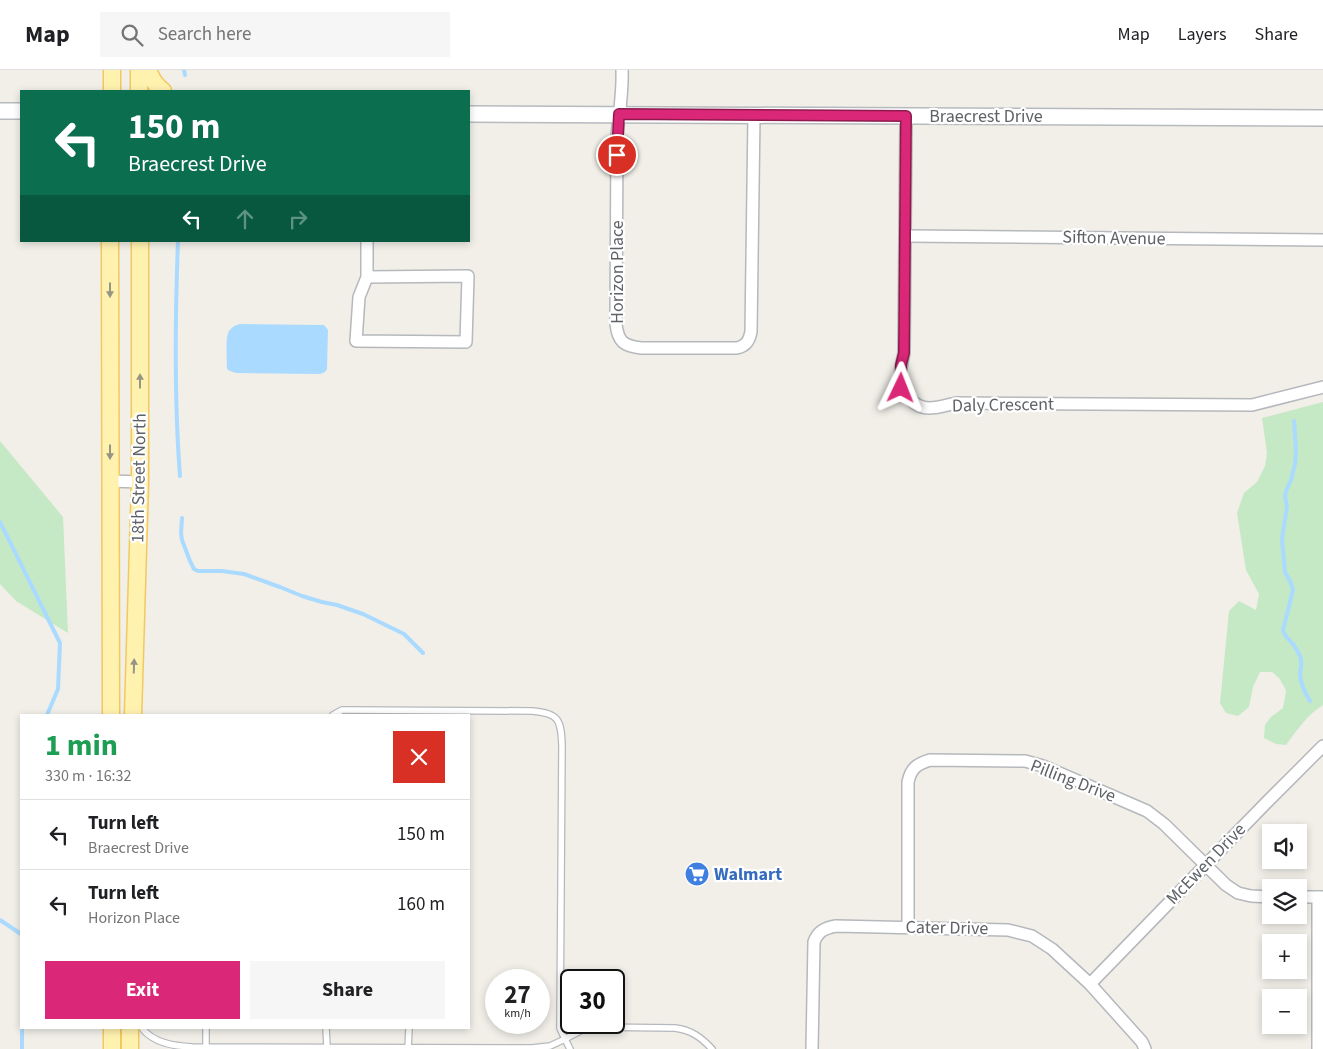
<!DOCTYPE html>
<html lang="en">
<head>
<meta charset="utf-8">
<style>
  :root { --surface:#fff; --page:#f6f6f6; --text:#202124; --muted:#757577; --line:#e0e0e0; --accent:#db2777 }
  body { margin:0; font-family:"Source Sans 3",sans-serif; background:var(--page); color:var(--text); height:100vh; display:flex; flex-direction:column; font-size:19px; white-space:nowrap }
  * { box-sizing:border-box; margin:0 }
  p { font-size:16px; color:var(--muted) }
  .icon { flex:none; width:28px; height:28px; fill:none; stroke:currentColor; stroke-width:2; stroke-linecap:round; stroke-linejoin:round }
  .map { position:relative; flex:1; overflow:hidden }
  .panel { position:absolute; left:20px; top:644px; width:450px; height:315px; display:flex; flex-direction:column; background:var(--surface); border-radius:0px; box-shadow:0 2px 8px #0003 }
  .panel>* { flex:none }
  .top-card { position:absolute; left:20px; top:20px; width:450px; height:152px; border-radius:0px; box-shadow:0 2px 8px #0003; background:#0b6e4f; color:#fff; overflow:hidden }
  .fabs { position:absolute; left:1262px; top:754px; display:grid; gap:10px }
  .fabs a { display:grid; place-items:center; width:45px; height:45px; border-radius:0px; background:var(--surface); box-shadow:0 2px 8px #0003; font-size:25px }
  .speed { position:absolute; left:485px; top:899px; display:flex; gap:10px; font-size:25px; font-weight:700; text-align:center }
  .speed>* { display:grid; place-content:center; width:65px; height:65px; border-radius:50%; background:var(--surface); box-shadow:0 2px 8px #0003; line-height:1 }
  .speed small { font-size:12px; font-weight:400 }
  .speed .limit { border:2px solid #111; border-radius:8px; background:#fff; color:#111 }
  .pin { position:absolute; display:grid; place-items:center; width:42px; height:42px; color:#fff; margin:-21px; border:2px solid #fff; border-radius:50%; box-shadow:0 1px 5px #0007 }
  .me { position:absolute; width:55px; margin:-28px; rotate:2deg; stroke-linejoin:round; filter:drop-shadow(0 0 4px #0008) }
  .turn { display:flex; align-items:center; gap:18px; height:105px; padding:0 25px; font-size:22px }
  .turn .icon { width:65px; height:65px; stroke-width:2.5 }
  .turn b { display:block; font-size:35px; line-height:42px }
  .lanes { display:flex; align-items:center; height:48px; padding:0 25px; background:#0003; justify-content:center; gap:25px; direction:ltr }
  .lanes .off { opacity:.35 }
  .round { display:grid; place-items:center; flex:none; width:52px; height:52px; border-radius:0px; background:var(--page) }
  .overview { display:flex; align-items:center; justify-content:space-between; height:85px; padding:0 25px }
  h1 { font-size:30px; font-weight:700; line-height:38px; color:#1e9e55 }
  .action { display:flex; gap:10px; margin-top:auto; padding:10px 25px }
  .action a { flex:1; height:58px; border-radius:0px; background:var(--accent); color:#fff; font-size:20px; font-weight:700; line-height:58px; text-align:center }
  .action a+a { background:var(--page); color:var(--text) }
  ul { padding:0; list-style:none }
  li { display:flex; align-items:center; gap:15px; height:70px; padding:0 25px; border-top:1px solid var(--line) }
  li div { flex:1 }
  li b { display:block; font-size:19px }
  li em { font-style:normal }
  header { display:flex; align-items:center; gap:30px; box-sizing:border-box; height:70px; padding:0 25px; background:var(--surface); border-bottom:1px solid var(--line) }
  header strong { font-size:24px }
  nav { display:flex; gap:28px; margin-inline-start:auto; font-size:18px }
  .search { width:350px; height:45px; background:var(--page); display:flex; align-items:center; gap:12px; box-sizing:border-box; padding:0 18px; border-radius:0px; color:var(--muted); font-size:19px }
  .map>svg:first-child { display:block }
</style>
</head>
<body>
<header>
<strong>Map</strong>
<div class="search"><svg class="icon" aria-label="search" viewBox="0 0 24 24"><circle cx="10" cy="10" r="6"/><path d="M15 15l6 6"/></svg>Search here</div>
<nav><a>Map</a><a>Layers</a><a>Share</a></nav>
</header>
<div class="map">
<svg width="1323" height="979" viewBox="0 0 1323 979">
  <rect width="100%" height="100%" fill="#f1efe8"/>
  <!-- green -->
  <g fill="#c5e8c5">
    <path d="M1323,332v303c-16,10 -26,25 -37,40l-10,-1 -12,-6 1,-13 6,-8 12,-9 2,-11 1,-7 -7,-12 -7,-6h-12l-7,15 -4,20 -11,9 -12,-3 -6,-10 9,-92 10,-10 17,9 3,-16 -13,-24 -9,-57 7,-20 13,-11 8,-16 2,-13 -5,-35z"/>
    <path d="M0,371l63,76 5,116 -52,-32 -16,-17z"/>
  </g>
  <!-- water -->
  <path fill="#aadaff" d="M240,254l84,1 4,5 -1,39c-2,4 -5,5 -10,5l-81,-1 -6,-2 -3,-2c0,-9 -2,-32 2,-38 3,-4 6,-6 11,-7z"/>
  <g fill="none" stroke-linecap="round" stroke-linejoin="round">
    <!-- stream -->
    <g stroke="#aadaff" stroke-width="4">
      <path d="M184,0l1,5"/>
      <path d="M178,171c-3,78 -4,157 2,235"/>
      <path d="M1294,351l2,30 -1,13 -4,16 -5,11 -1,6 2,9 -5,33 3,33 6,11 2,7 -10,40c1,6 5,8 9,13 3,3 6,9 8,13 3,7 0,12 0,19 1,10 5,18 10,26"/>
      <path d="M182,448l-1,15 1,7 8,21 4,8 4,2h24l22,3 36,13 22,9 20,6 15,3 26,9 41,20 19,19"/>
      <path d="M0,452l60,121 -2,46 -11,26"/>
      <path d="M0,850l21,14"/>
      <path d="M22,979v-21"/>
    </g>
    <defs>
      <g id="lane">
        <path d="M333,645l9,-5h6l184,1c27,2 29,9 30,34l-2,283 5,11 17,-9 12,-3 81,1c16,2 26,9 37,21"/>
        <path d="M142,958c11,15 32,18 50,19l340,1 18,-2 15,-7 5,10"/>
        <path d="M206,958v21"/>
        <path d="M326,958l1,19"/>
        <path d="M408,979l1,-21"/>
      </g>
      <g id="street">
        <path d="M622,0c1,22 -3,44 -5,66l-1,188c2,18 8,22 25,24h96c9,-2 12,-7 14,-16l3,-217"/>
        <path d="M906,46l-2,237c-4,17 -8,35 7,47 4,4 11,8 18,8 9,0 18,-3 27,-5l296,2 71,-18"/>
        <path d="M906,166l417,4"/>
        <path d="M367,207l101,-1 -2,66 -110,-1 3,-44 8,-20v-36"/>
        <path d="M111,411l29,1"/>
        <path d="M1299,827h24"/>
        <path d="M908,857v-145c3,-14 9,-18 22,-22l95,1 18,5 104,45 17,13 62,61 12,8 13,3 20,1"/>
        <path d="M1090,914l175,-180 58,-58"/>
        <path d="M812,979l2,-107c4,-11 11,-14 22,-16l172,4 24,6 20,13 38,35 52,58 3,7"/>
        <path d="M1318,979v-152"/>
      </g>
      <g id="secondary">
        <path d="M0,41h21"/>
        <path d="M469,44l854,4"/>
      </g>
      <g id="primary">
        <path d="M112,0v21"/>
        <path d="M139,0v21"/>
        <path d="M148,0c3,8 8,16 15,21"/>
        <path d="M110,171l1,474"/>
        <path d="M133,645l7,-233v-241"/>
        <path d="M112,958v21"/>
        <path d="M130,979v-21"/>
      </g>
    </defs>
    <!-- lane casing -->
    <use href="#lane" stroke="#b5b8bc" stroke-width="8"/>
    <!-- street casing -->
    <use href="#street" stroke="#b5b8bc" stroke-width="14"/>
    <!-- secondary casing -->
    <use href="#secondary" stroke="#b6babf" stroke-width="18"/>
    <!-- primary casing -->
    <use href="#primary" stroke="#f2c960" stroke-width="19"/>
    <!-- lane -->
    <use href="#lane" stroke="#fff" stroke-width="5.5"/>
    <!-- street -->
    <use href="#street" stroke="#fff" stroke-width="11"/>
    <!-- secondary -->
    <use href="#secondary" stroke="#fff" stroke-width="15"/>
    <!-- primary -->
    <use href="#primary" stroke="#fff2af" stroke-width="16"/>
  </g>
  <!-- one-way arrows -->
  <defs><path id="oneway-solid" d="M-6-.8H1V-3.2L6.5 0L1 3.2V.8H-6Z" transform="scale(1.25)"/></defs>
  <g fill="#979581">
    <use href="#oneway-solid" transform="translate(110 220) rotate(90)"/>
    <use href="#oneway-solid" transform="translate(140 311) rotate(-90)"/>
    <use href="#oneway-solid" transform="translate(110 382) rotate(90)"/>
    <use href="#oneway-solid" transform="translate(134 596) rotate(-88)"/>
  </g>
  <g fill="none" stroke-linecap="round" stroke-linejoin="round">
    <defs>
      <path id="route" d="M617,85l2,-41 287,2 -2,237 -3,12v23"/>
    </defs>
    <!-- route casing -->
    <use href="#route" stroke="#8e194d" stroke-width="12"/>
    <!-- route -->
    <use href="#route" stroke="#db2777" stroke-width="9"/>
  </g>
  <!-- icons -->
  <defs>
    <symbol id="supermarket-disc" viewBox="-11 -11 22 22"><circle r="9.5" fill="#3f7fe0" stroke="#fff"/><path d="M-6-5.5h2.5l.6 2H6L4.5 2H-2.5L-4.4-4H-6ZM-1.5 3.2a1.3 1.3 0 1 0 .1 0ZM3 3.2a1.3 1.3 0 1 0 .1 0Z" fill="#fff"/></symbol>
  </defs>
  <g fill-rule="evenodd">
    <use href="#supermarket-disc" x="683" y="790" width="28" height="28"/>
  </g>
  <g text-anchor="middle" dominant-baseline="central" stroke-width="4.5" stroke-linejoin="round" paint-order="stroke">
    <!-- street labels -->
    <g font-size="18" fill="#5f6368" stroke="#fff">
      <text x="986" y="46">Braecrest Drive</text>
      <text transform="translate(1114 168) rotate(1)">Sifton Avenue</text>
      <text transform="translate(617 202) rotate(-90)">Horizon Place</text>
      <text transform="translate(1003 335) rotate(-1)">Daly Crescent</text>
      <text transform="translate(139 408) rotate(-89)">18th Street North</text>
      <text transform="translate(1073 711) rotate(21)">Pilling Drive</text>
      <text transform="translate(1206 794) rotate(-46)">McEwen Drive</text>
      <text transform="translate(947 858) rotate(1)">Cater Drive</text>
    </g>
    <!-- shop labels -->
    <g font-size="18" font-weight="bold" fill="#366cbe" stroke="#fff" text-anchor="start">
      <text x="714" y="804">Walmart</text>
    </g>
  </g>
</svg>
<div class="fabs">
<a><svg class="icon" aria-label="sound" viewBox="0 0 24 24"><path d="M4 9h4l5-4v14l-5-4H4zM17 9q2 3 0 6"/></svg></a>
<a><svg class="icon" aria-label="layers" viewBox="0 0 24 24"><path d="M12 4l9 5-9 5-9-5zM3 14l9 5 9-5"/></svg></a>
<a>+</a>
<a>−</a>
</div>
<div class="speed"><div>27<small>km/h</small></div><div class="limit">30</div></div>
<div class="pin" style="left:617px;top:85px;background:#d93025"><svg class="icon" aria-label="arrive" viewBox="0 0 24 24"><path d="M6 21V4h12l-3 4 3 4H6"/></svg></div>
<svg class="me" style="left:901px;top:318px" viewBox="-20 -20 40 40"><path d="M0-17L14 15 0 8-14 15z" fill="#db2777" stroke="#fff" stroke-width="4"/></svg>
<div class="top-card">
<div class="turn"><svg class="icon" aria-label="left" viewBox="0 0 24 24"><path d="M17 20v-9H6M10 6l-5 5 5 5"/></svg><div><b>150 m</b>Braecrest Drive</div></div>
<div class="lanes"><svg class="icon" aria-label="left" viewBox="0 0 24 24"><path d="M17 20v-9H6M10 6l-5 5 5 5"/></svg><svg class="icon off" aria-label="ahead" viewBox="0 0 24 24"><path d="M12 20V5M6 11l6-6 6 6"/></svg><svg class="icon off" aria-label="right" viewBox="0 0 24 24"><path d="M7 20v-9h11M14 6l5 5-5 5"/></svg></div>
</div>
<section class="panel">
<div class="overview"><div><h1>1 min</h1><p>330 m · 16:32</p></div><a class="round" style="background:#d93025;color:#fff"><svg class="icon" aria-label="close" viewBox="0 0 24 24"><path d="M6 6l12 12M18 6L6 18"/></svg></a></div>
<ul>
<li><svg class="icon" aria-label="left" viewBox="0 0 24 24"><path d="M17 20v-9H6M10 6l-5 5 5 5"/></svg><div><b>Turn left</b><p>Braecrest Drive</p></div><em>150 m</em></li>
<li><svg class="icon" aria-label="left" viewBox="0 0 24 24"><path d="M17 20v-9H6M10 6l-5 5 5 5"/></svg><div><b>Turn left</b><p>Horizon Place</p></div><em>160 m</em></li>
</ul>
<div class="action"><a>Exit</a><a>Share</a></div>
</section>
</div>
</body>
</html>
